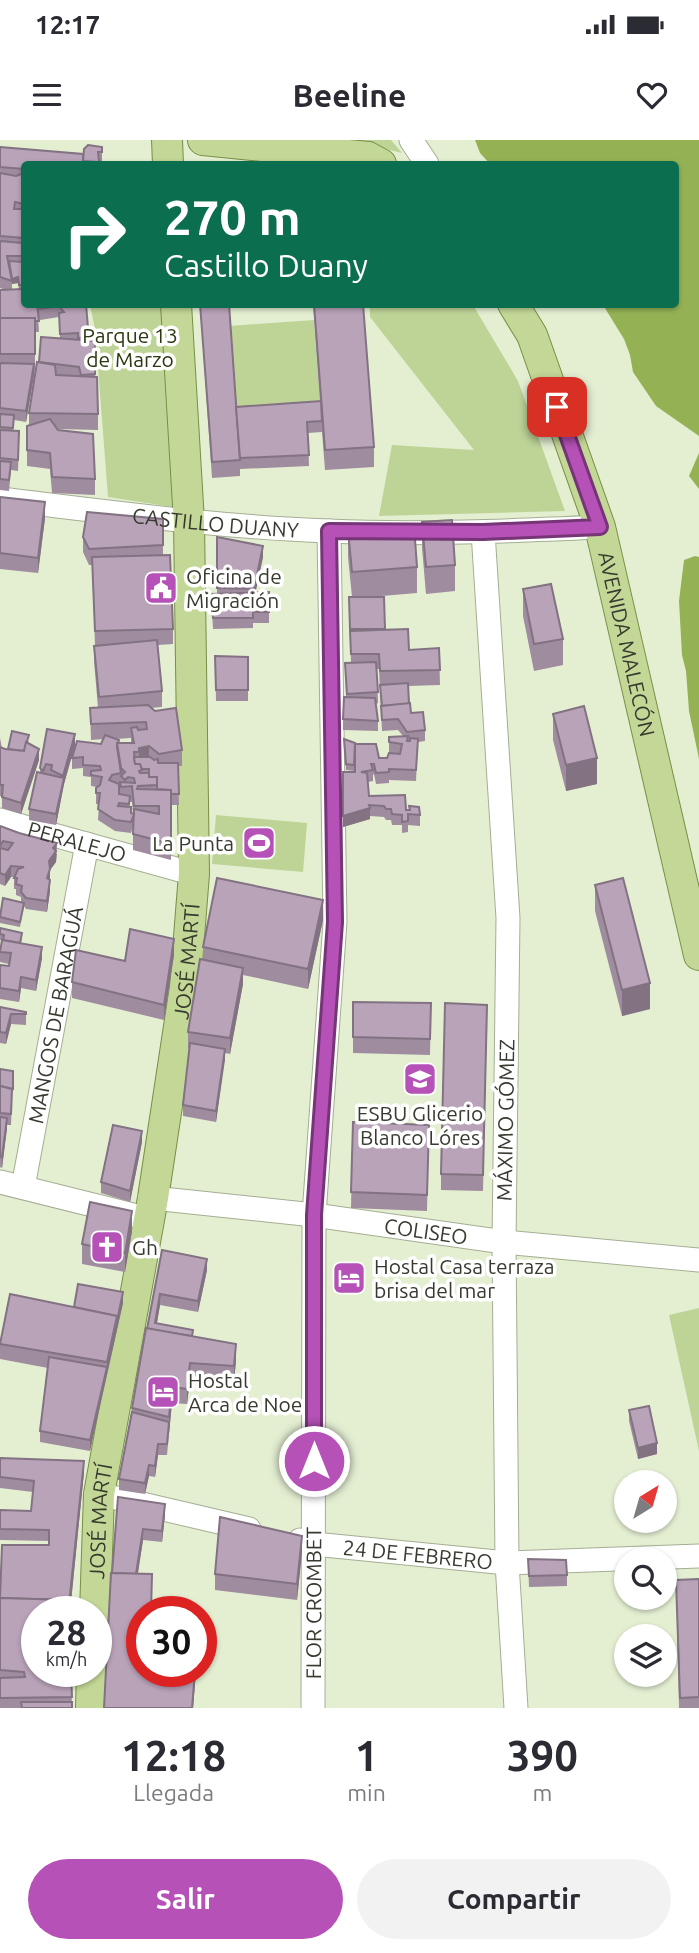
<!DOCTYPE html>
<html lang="es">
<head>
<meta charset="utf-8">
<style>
  :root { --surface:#fff; --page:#f2f2f3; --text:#2b2b33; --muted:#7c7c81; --accent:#b551b7 }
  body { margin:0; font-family:Ubuntu,sans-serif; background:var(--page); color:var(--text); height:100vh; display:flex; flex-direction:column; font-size:26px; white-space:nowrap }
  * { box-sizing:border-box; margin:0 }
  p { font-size:23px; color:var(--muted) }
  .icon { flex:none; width:38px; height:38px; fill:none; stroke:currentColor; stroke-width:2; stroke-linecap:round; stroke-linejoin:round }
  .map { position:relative; height:1568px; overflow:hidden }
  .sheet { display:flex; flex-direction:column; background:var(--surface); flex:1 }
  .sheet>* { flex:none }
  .guide { position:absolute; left:21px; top:21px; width:658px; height:147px; border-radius:7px; box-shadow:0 2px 5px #0004; background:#0b6e4f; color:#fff; overflow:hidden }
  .needle { width:46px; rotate:37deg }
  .tools { position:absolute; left:614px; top:1330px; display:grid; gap:14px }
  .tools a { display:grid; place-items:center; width:63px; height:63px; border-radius:50%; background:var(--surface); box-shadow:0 2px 5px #0004; font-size:35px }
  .speed { position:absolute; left:21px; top:1456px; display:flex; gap:14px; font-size:35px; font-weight:700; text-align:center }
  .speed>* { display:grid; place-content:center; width:91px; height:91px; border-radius:50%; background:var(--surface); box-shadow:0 2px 5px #0004; line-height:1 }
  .speed small { font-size:18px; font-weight:400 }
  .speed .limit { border:10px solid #d22; background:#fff; color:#111 }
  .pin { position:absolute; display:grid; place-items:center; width:60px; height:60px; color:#fff; margin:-30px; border-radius:14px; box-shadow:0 4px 10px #0006 }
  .me { position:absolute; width:77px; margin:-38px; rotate:0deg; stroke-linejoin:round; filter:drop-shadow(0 0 5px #0008) }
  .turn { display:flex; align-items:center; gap:24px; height:147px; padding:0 28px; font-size:32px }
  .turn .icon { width:91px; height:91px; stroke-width:2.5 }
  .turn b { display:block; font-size:49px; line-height:60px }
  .eta { display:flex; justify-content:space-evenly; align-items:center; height:119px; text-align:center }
  .eta b { font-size:42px; font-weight:700; line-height:49px }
  .cta { display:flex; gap:14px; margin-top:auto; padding:14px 28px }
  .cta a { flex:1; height:80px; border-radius:42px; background:var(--accent); color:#fff; font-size:28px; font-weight:700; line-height:80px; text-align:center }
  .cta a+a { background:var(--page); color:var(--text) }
  .status { display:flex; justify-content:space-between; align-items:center; height:49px; padding:0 35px; background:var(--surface); direction:ltr }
  .status svg { height:19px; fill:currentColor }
  header { display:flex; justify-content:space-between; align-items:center; height:91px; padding:0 28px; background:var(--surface); font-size:32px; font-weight:700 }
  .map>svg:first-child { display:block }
</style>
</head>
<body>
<div class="status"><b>12:17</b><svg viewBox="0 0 49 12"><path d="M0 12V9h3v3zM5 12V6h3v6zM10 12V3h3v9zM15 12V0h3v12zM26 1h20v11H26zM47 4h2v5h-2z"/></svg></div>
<header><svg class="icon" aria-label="menu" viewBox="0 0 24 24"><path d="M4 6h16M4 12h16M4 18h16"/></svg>Beeline<svg class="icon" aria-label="heart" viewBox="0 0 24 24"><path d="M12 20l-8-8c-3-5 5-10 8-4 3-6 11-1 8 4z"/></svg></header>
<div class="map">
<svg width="699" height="1568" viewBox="0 0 699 1568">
  <rect width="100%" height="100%" fill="#e4efd2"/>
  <!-- green -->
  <g fill="#bed497">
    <path d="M349,0h42l11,13z"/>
    <path d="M90,165h71l12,202 -65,-10 -13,-168z"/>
    <path d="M370,165h103l45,76 47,130 -186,5 13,-71 82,5 -104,-133z"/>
    <path d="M314,180l7,92 -86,6 -6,-92z"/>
    <path d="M216,675l91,8 -4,49 -91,-8z"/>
    <path d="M699,1168v143l-30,-136z"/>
  </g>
  <!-- water -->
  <g fill="#94b254">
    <path d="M475,0h224v296l-43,-30 -23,-34 -3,-17 -6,-16 -21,-34 73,-1v-140h-186l-10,-11z"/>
    <path d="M699,313v36l-10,-13z"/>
    <path d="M695,416l4,1v202l-10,-48 -3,-40 -4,-16 -3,-54 5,-41z"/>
  </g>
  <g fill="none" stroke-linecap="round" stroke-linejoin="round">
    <defs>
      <g id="minor">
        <path d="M411,0l16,24"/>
        <path id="s1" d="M0,359c109,13 218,28 329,32 90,4 181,0 271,-4"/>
        <path d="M483,392l25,386 -4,324 3,321 9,145"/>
        <path id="s2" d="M0,680l194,54"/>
        <path d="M0,1042l149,37"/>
        <path id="s3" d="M23,1047l64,-343"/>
        <path id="s4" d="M153,1058l161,17 190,27 195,18"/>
        <path d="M99,1354l150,35"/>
        <path id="s5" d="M300,1400l14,4 193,19 192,-7"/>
        <path id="s6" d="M313,1568l1,-493 21,-293 -6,-391"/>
      </g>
      <g id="major">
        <path d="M167,0l1,24"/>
        <path d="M203,0l165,17 13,7"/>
        <path id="s7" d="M513,164l19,31 68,192 99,428"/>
        <path id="s8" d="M95,1472l4,-118 54,-296 32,-211 9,-113 -5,-352 -13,-218"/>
        <path d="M91,1568l1,-37"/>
      </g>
    </defs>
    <!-- minor casing -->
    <use href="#minor" stroke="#a4ae93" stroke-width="25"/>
    <!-- major casing -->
    <use href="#major" stroke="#788f45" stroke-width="32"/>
    <!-- minor -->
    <use href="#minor" stroke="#fff" stroke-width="23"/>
    <!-- major -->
    <use href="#major" stroke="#c3d797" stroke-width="30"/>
  </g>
  <!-- wall -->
  <g fill="#9f8c9f" fill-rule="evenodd">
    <path d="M0,7l83,7 19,-7v16l1,1h-79v90h-1v3h1v34h-2l1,5h1v8h62l2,24 4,1v12h3v36l3,37v16l-41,-1 38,50v16l-43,-2 -2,-24 -23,-3v-40l2,-1v-12l10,-51 21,-24 -1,-21 -19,3 -2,-5 1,17h-4v38l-9,52 -12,-2 -1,10 6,12 -1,29 -7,-1 -2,21 -9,-1v-200h6l-6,-2zM18,143l1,6h-7v-5z"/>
    <path d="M200,164h29l7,103 84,-6 -7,-97h50l11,143v20l-49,3 -3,-38 -14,1 1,33 -69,3v7l-28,2z"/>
    <path d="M0,357l45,21 -7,55 -38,-4z"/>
    <path d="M163,379v36l10,74v15l-15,1 4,46v16l-11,1 31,42v16h-4l1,39h-8v55l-38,-10v-23l-2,6 -16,-2 -17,-11 1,-16h-3v-16l1,-1 -6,-1v-9l-8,-1v-8l-11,1v-11l29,-14 3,-5 -13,1 -1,-32h8l-4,-47 1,-16 -3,-80h-3l-6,-13v-15zM131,598v5h-12l-3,-4zM129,662h3l1,12 -2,-1z"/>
    <path d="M422,382l33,43v26l-29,3 -4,-46z"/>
    <path d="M348,390l69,37v26l-47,4h14l1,33 24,20 30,-2 1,37 -32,1 3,27 14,17v11l-7,1 -2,39 -27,-1v3l-13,1 -2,-10 -1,1v6l-5,1 1,14 37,14h3v-4l11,9v11l-12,-1v7l-6,1v-8h-10l-1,-5h-5l-2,-3 -14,-1v3l-27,8 12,-55v-14l-1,13 -8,-1 -2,-31 35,19h8l2,-6v-15l14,-1 -5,-6 -16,1 -3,-62h-2l1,34 -2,1 2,17v10l-35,-1v-11l3,-22 -1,-34h6l-2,-66h3l-4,-40z"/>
    <path d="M217,397l46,20 -8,35h14v31h-16v5l-40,1 -2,-35h6z"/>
    <path d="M523,449l40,50v26l-29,6 -11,-55z"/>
    <path d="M215,516l33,1v44h-32z"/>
    <path d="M553,574l44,70 -31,7 -13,-51z"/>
    <path d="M0,598l2,10 6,1 21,-8 -1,2 11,17 -18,54 -19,-6v-12h-2z"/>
    <path d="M75,605l-11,39 -8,41 -27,-5v-11l11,-36v-5z"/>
    <path d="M0,686l57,28 -1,8 -6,8v21l-3,21 -21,-3 -2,-3 -4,21 -20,-4v-10l21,-11v-5l-5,-2v-6h-2v-12h-3l-6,9 -5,-2z"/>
    <path d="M595,745l55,124 -28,7 -27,-105z"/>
    <path d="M323,780l-15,69 -65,-14v9l-13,70 -5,-1 -9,69 -33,-6v-11l7,-57h-2v-16l15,-73v-12z"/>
    <path d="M0,788l22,10 -1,5 21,15 -6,33 -15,-3 -2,14 -19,-3v-34l9,1v-2l-9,-2v-10l2,-12h-2z"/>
    <path d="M174,815l-10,65 -92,-22v-16l53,-21z"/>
    <path d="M353,862l78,1 -1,52 -77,-2z"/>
    <path d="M0,867l26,5v13l-15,-1 -5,20 -6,-1z"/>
    <path d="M487,880l-4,171 -42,-1v-16z"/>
    <path d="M0,929l13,2 -2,54h-4l-5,43 -2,-1z"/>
    <path d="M353,982l76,3 -2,86 -76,-3z"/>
    <path d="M142,1002l-12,60 -29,-9v-11z"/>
    <path d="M132,1091l-7,41 -43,-8v-20z"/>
    <path d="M162,1110l45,20 -9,42 -38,-7 -3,18 36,14 43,23 -2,22 -44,-3 -3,25 -15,-1 -5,52h-9l-3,22 -6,-1 -4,18 -26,-4v-11l13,-71z"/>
    <path d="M123,1163l-33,148 -50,-9v-11l8,-63 -48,-9v-15l74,-37z"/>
    <path d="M629,1270l28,44 -19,5 -9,-38z"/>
    <path d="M0,1318l84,14 -14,140 2,96h-72v-126l49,-37v-4l-49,-1v-30l31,1 2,-19 -33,-4z"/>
    <path d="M118,1357l47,18 -3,27 -19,-2 -5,34 4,97h54l-3,37h-89z"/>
    <path d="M302,1412l-5,48 -82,-10v-16z"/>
    <path d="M528,1419l39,16v11l-38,1z"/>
    <path d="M699,1439v129h-20l-3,-128z"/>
  </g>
  <!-- shaded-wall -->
  <g fill="#827282">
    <path d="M18,137v6l-6,1v-3l-1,-2z"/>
    <path d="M34,224v11l-8,47v-11z"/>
    <path d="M45,362v16l-7,55v-15z"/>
    <path d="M263,406v11l-9,43v-11z"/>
    <path d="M75,594v11l-11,39 -8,41v-11l7,-38z"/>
    <path d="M149,606v16l-10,2v-16z"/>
    <path d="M39,609v11l-18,54v-11z"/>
    <path d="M597,618v26l-31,7v-26z"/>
    <path d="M370,668v11l-27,8v-11z"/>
    <path d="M57,703l-1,19 -6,8v10l-3,-2 2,-17 4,-13z"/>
    <path d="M11,726v11l-6,9v-11z"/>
    <path d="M50,740v11l-3,21v-11z"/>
    <path d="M323,760v20l-15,69v-20z"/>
    <path d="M174,799v16l-10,65v-15z"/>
    <path d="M42,807v11l-6,33v-11z"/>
    <path d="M243,828v16l-13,70v-16z"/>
    <path d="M21,837v11l-2,14v-11z"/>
    <path d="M650,843v26l-28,7v-26z"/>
    <path d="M11,874v10l-5,20v-11z"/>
    <path d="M225,909v11l-9,62v-11z"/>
    <path d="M7,978v11l-5,39v-11z"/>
    <path d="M142,991v11l-12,60v-11z"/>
    <path d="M132,1071v20l-7,41v-19z"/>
    <path d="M207,1119v11l-9,42v-11z"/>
    <path d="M123,1152v11l-33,148v-11z"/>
    <path d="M160,1154v11l-5,29v-11z"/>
    <path d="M236,1204v16l-2,22v-16z"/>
    <path d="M190,1223v16l-3,25v-15z"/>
    <path d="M172,1247v16l-3,30v-16z"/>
    <path d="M657,1303v11l-19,5v-11z"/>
    <path d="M158,1304v11l-3,22v-11z"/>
    <path d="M84,1321v11l-14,140 -1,-7z"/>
    <path d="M149,1325v11l-4,18v-11z"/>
    <path d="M165,1364v11l-3,27v-11z"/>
    <path d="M143,1389v11l-8,49v-10z"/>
    <path d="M302,1396v16l-5,48v-16z"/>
    <path d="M195,1531h1l-3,37h-1z"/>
  </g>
  <!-- building -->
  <g fill="#b9a3b9" stroke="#827282" stroke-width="2">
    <path d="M88,5l14,2v5h-4l1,9 4,2v1h-6v-2l-14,-1 1,-12z"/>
    <path d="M0,7l83,7v10h-59v5l-24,-2z"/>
    <path d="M0,33l16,3 8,-3v31l-9,-2 -1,7h10v29l-24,-2z"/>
    <path d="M0,101l22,2 1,13h-16l5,25 -12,-4z"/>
    <path d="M23,117h1v28h-5l-1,-8 -6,2 -3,-18 14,1z"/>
    <path d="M22,149l2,15h13l2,17h-4v-3h-35v-28z"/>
    <path d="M38,164h48l2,24 4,1v8l-14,1v-5l-18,1 -1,-21 5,-1 -5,-6 -19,3z"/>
    <path d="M200,164h29l11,156 -28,2z"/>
    <path d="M314,164h49l11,143 -49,3z"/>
    <rect x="0" y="178" width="35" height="36"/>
    <path d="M41,197l54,4v33l-14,1 -2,-8 -40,-5z"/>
    <path d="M37,222l18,3 1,10 41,2 1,37 -69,-1z"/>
    <path d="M0,223l34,1 -8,47 -26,-3z"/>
    <path d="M321,261l1,20 -15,1 2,33 -69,3 -4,-51z"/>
    <path d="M0,274l14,1 -1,13 -13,-1z"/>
    <path d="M50,279l8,11 35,4 2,45 -43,-2 -2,-24 -23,-3v-24z"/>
    <path d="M0,290l19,1 -1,29 -18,-2z"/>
    <path d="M0,321l11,1 -2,18 -9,-1z"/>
    <path d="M0,357l45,5 -7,56 -38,-5z"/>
    <path d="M87,372l76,7v26l-74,4 -6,-12z"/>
    <path d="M452,380l3,45 -29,2 -4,-45z"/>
    <path d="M414,385l3,42 -65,5 -4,-42z"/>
    <path d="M217,397l46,9 -9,43 -37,-1z"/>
    <path d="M170,415l3,74 -78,2 -3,-74z"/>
    <path d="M551,444l12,55 -29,5 -11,-55z"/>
    <path d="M269,452v20h-16v6h-40l-2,-24z"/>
    <path d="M349,457h35l1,32h-35z"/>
    <path d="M408,489l1,21 30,-2 1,22 -60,1 -1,-17h-28l-1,-23z"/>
    <path d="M157,500l5,51 -63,6 -5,-51z"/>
    <path d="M215,516l33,1v33h-32z"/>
    <path d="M376,522l2,30 -31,2 -2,-31z"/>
    <path d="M408,543l1,21 -27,2 -2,-21z"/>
    <path d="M344,557l31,1 3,23 -35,-2z"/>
    <path d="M410,563l1,10 12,-1 2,18 -18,2 -9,-13 -16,1 -1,-14z"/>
    <path d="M148,565l7,6 21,-3 6,42 -23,4 -10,-8 -10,2v4h-5l1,12h5l2,6 -3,1 1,2h9v4h8v8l-19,1 -1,3 34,1v54l-38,-10 1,-25 25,5v-8h-25l-2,-20 -11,1 -1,-5 15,1 -1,-5 -6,-1 -3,3 -4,-4 4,-4 -4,-4 -4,-25h17l-3,-15 6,-1 1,3 9,-1 -1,-7 -55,2 -1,-16z"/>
    <path d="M584,566l13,52 -31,7 -13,-51z"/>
    <path d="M47,589l28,5 -12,42 -12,-6 1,-5 -6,-1 -3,7 -3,-3z"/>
    <path d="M12,591l17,4 -5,16 -16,-2z"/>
    <path d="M105,595l14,5 -1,3h-1v4l4,26 -9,2 -3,5 10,4v10l11,2 -1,8 -10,-1 -1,3 13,1v6l3,1 -3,8 -16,-2 -17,-11 2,-16h-4v-5l4,-3 2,-8 -11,-2v-4l10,-1 -1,-4 -17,-1v-8l-11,1 5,-17 24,3z"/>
    <path d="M408,596l-1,5h3v-3l8,1 -2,31 -27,-1v3l-13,1 -2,-9h-3l2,6 -12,2 6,1 2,23 36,-1 1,15h4l-1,-4 10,1 1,8 -12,-1v7l-6,1v-7l-10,-1 -1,-5h-5l-2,-3 -15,-1 1,3 -27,8v-44h12v-28h21l3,14h8l2,-5 11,1 2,-10 -13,-2v-5z"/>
    <path d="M344,599l11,4 -1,22 -8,-1z"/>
    <path d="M26,602l13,7 -18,54 -19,-6 1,-12h-3v-38l5,2 19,2z"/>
    <path d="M134,617h16l4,3 4,-1v4h20l1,31h-8v-4l-14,-1v-12h-8v-8h-7l-2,-5h-5z"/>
    <path d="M37,632l27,6 -8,36 -27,-5z"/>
    <path d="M0,686l19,7 38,10 -4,5 3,3 -7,10 1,8 -3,9 3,2 -3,21 -21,-3 -5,-6 1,-6 -6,-2 1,-6h-3l4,-9 6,-2 -13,-1 -6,9 -5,-2v-25l8,2 5,-7 -10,-2 -3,5z"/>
    <path d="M217,738l106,22 -15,69 -105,-22z"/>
    <path d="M623,738l27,105 -28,7 -27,-105z"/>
    <path d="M3,758l21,5 -4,19 -20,-5z"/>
    <path d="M0,788l22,5 -2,10 -17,-3 1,-5 -4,-1z"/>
    <path d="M130,789l44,10 -10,66 -92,-23 4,-32 49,11z"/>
    <path d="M2,800l40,7 -6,33 -15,-3 -2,14 -19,-3v-23l9,1 2,-13 -11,-1z"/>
    <path d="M200,819l43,9 -13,70 -42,-6z"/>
    <path d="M353,862l78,1 -1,36 -77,-2z"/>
    <path d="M445,863l42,2 -4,170 -42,-1z"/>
    <path d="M0,867l26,5v2h-15l-5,19 -6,-1z"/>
    <path d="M190,903l35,6 -9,62 -33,-6z"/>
    <path d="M0,929l13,2v18l-13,-3z"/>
    <path d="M0,946l12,3 -1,25 -11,-1z"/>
    <path d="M0,977l7,1 -5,39h-2z"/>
    <path d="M353,982l76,3 -2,70 -76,-3z"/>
    <path d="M113,985l29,6 -12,60 -29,-9z"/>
    <path d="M90,1062l42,9 -7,42 -43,-9z"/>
    <path d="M162,1110l45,9 -9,42 -38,-7 -5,29 38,7 -1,6 -45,-7z"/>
    <path d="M78,1144l45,8 -6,29v-5l-43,-9z"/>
    <path d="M10,1154l107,22 -10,46 -107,-18z"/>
    <path d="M146,1188l90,16 -2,22 -44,-3 -3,26 -15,-2 -3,30 -37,-9z"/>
    <path d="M49,1217l58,10 -17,73 -50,-9z"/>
    <path d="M649,1266l8,37 -19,5 -9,-38z"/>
    <path d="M132,1272l37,10 -2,22h-9l-3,22 -6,-1 -4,18 -26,-4z"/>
    <path d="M0,1318l84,3 -15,143v-4l-69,-2 2,-53h47v-15l-49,-1v-19l31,1 3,-30 -34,-4z"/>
    <path d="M118,1357l47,7 -3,27 -19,-2 -7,45 -24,-1z"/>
    <path d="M220,1377l82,19 -5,48 -82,-10z"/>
    <path d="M528,1419l38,1 1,15 -38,1z"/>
    <path d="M111,1433l41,1 -1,38h-9v59h53l-3,37h-88z"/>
    <path d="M699,1439v118l-19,1 -4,-118z"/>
    <path d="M0,1458l69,2v12h-32v59h34l1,26 -72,1v-20l25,-1 -1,-5 -24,-2z"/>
    <path d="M21,1562h51v6h-50z"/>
  </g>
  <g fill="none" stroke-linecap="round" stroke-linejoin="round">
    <defs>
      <path id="route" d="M314,1321v-246l21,-293 -6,-391 154,1 117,-5 -43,-120"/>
    </defs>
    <!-- route casing -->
    <use href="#route" stroke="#763577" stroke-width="18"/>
    <!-- route -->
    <use href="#route" stroke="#b551b7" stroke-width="12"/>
  </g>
  <!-- icons -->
  <defs>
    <symbol id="civic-square" viewBox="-11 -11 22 22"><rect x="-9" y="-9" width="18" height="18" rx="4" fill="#b551b7" stroke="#fff"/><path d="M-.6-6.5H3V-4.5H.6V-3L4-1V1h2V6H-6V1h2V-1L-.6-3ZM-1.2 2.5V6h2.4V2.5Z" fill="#fff"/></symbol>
    <symbol id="stadium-square" viewBox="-11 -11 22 22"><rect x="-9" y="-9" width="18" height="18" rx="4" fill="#b551b7" stroke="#fff"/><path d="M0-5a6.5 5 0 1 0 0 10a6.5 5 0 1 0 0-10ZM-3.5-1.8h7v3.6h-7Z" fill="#fff"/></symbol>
    <symbol id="school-square" viewBox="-11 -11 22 22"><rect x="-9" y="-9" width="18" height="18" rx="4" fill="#b551b7" stroke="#fff"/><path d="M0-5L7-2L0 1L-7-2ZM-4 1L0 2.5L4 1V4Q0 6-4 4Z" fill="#fff"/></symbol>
    <symbol id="church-square" viewBox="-11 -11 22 22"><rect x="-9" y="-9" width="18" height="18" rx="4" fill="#b551b7" stroke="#fff"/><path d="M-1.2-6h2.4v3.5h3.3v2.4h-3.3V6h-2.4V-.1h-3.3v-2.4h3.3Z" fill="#fff"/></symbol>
    <symbol id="hotel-square" viewBox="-11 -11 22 22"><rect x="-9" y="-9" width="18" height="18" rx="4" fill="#b551b7" stroke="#fff"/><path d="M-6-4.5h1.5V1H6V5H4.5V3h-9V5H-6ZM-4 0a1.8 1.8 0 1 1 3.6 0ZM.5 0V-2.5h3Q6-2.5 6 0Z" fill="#fff"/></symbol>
  </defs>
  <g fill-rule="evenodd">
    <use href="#civic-square" x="142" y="429" width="38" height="38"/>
    <use href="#stadium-square" x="240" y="684" width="38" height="38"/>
    <use href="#school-square" x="401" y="920" width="38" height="38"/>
    <use href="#church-square" x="88" y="1088" width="38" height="38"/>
    <use href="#hotel-square" x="330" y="1119" width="38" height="38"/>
    <use href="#hotel-square" x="144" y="1233" width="38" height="38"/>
  </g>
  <g text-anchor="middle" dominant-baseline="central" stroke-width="7" stroke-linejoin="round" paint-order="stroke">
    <!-- park labels -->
    <g font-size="21" fill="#2c3810" stroke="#fff">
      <text x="130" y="195">Parque 13<tspan x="130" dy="24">de Marzo</tspan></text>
    </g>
    <!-- street labels -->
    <g font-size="21" fill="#373b2f" stroke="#fff">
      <text stroke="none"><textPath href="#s1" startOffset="217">CASTILLO DUANY</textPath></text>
      <text stroke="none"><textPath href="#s7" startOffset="360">AVENIDA MALECÓN</textPath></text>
      <text stroke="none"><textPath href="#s2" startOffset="80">PERALEJO</textPath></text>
      <text stroke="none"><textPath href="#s8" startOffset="658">JOSÉ MARTÍ</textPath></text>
      <text stroke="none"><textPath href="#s3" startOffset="175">MANGOS DE BARAGUÁ</textPath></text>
      <text transform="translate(505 980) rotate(-89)">MÁXIMO GÓMEZ</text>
      <text stroke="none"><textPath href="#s4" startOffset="275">COLISEO</textPath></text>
      <text stroke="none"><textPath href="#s8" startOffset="91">JOSÉ MARTÍ</textPath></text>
      <text stroke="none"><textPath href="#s5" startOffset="119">24 DE FEBRERO</textPath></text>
      <text stroke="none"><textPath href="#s6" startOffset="105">FLOR CROMBET</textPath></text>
    </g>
    <!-- poi labels -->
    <g font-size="21" fill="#373b2f" stroke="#fff" text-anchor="start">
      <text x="186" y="436">Oficina de<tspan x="186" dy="24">Migración</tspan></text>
      <text x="234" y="703" text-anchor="end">La Punta</text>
      <text x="420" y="973" text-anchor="middle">ESBU Glicerio<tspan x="420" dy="24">Blanco Lóres</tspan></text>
      <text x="132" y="1107">Gh</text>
      <text x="374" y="1126">Hostal Casa terraza<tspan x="374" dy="24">brisa del mar</tspan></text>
      <text x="188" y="1240">Hostal<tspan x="188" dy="24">Arca de Noe</tspan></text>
    </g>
  </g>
</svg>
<div class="tools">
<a><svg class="needle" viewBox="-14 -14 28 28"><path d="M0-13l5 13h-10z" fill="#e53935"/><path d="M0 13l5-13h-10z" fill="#7c7c81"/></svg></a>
<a><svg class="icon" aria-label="search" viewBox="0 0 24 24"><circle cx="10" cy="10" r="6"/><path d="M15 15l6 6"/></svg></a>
<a><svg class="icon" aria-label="layers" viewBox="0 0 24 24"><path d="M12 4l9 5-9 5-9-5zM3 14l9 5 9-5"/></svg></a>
</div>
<div class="speed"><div>28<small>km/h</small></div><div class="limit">30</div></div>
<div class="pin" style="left:557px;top:267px;background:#d93025"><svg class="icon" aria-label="arrive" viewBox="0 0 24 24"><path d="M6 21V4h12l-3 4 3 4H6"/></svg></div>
<svg class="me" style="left:314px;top:1321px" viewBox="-20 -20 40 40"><circle r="17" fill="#b551b7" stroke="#fff" stroke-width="3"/><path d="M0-11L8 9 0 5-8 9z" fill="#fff"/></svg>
<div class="guide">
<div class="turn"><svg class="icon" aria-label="right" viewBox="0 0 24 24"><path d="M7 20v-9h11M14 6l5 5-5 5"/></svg><div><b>270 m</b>Castillo Duany</div></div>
</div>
</div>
<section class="sheet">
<div class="eta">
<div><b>12:18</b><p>Llegada</p></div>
<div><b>1</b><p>min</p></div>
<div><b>390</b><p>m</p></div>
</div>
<div class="cta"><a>Salir</a><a>Compartir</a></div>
</section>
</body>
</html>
